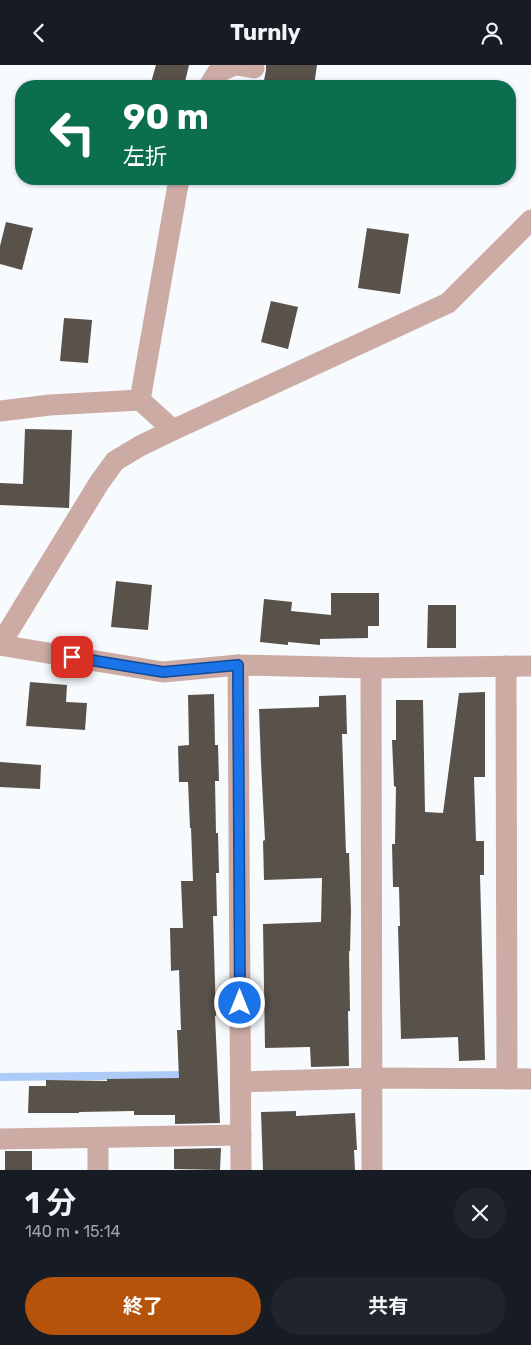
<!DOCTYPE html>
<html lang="ja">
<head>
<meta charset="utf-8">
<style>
  :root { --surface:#171b24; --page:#20242c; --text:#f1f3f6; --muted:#9ea1a6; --accent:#b45309 }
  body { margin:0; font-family:Rubik,"Noto Sans JP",sans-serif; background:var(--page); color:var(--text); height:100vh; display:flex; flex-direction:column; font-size:19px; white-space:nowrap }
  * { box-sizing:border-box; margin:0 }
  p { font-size:16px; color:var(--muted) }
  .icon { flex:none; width:28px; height:28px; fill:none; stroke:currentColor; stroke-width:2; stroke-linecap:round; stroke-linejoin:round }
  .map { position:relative; height:1105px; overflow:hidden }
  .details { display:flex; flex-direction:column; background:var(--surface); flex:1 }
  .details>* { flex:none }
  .top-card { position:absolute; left:15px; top:15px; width:501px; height:105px; border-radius:20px; box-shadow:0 1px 4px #0004; background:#0b6e4f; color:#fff; overflow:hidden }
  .pin { position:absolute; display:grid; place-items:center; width:42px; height:42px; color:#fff; margin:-21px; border-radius:10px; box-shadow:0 2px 8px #0006 }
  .me { position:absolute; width:55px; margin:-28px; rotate:0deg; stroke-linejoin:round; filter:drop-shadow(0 0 4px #0008) }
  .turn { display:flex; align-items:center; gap:18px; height:105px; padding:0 25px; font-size:22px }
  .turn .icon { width:65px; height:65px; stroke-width:2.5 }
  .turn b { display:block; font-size:35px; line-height:42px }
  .round { display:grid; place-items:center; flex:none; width:52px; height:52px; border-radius:26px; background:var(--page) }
  .headline { display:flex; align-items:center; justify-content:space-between; height:85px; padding:0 25px }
  h1 { font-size:30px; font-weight:700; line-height:38px }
  .cta { display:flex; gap:10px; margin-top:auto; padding:10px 25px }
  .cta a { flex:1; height:58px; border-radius:30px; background:var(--accent); color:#fff; font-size:20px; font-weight:700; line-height:58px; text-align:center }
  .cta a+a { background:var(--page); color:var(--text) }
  header { display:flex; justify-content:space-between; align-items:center; height:65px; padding:0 25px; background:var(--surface); font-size:22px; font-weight:700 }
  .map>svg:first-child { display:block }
</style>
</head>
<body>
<header><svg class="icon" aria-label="back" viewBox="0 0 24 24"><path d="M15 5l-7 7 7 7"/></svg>Turnly<svg class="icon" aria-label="person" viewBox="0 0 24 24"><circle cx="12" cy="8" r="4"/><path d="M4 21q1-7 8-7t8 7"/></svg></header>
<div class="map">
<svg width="531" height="1105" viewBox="0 0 531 1105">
  <rect width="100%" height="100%" fill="#f8fbfe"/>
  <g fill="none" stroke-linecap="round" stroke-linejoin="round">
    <!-- stream -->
    <path stroke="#accbf6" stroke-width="8" d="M0,1012l187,-2"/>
  </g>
  <!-- building -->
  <g fill="#58524b">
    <path d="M156,0h33l-5,21h-34z"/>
    <path d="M266,0h51l-3,21h-51l3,-16z"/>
    <path d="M6,157l27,6 -11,42 -22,-6v-18z"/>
    <path d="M367,163l42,6 -9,60 -42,-6z"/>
    <path d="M271,236l27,6 -10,42 -27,-7z"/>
    <path d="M64,253l28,2 -4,43 -28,-2z"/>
    <path d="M25,364l47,1 -3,78 -69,-3v-22l23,1z"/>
    <path d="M116,516l36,4 -4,45 -37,-3z"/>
    <path d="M331,528h48v33h-11v12l-48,1v6l-32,-3v3l-28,-3 4,-43 28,3 -1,9 40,4z"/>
    <path d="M428,540h28v43h-29z"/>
    <path d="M30,617l37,3 -1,17 21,1 -2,27 -59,-4z"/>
    <path d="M485,627v85h-11l2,64h8v34h-4l5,185 -26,1 -1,-24 -57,2 -3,-113h2l-1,-39h-6l-1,-43h3l1,-57 -2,-1 -2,-46h4v-40h27l2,112 18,1 16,-120z"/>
    <path d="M214,629l1,51h3l1,36h-4l1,52h2l1,40h-3l1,43h-4l3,100h-1l5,107 -45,1v-9h-41v-4l-55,1v1h-51l1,-27h17v-6l61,1v-2l72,-1 -2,-48h4l-2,-60 -8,1 -1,-43h13l-2,-47h12l-2,-53h-1l-2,-46h-9l-1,-36 11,-1 -1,-50z"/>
    <path d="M346,630l1,39h-5l4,119h3l2,58 -1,40h-1l1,60h-2l1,55 -38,1 -1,-20 -45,1 -2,-124 58,-2 1,-44 -58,2 -1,-39 2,-1 -4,-77 -2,-54 60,-2v-11z"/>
    <path d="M0,697l41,3 -1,24 -40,-2z"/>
    <path d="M296,1046v5l59,-3 2,37h-3l1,20h-92l-2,-58z"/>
    <path d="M221,1083l-1,22 -46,-1v-20z"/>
    <rect x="5" y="1086" width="27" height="19"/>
  </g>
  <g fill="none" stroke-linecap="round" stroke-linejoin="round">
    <!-- minor -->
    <g stroke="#ccaba5" stroke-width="21">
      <path d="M237,0l17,3"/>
      <path d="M209,21l8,-13 17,-8"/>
      <path d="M140,335l39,-221"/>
      <path d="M0,346l50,-6 90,-5 33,30"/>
      <path d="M0,580l99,-162 16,-22 25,-15 33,-16 275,-127 83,-83"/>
      <path d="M0,580l163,27 75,-7 133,3 160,-2"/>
      <path d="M238,600l3,505"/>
      <path d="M506,601l1,413"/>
      <path d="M371,603l1,502"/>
      <path d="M241,1017l131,-4 159,1"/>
      <path d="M98,1073v32"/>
      <path d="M0,1074l241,-4"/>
    </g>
  </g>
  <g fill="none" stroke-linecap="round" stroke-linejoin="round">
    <defs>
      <path id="route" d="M72,592l91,15 75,-7 2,338"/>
    </defs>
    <!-- route casing -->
    <use href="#route" stroke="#114b97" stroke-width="12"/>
    <!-- route -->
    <use href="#route" stroke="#1a73e8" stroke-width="9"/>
  </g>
</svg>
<div class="pin" style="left:72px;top:592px;background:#d93025"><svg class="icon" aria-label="arrive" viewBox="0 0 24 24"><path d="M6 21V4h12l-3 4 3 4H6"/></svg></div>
<svg class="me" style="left:240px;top:938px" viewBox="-20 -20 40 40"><circle r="17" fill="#1a73e8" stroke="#fff" stroke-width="3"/><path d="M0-11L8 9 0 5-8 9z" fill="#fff"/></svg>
<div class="top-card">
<div class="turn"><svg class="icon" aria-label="left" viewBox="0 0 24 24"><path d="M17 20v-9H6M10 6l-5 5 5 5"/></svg><div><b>90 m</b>左折</div></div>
</div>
</div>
<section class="details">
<div class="headline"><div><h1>1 分</h1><p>140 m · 15:14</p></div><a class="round"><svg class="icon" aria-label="close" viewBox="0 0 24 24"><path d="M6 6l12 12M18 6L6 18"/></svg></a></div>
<div class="cta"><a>終了</a><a>共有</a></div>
</section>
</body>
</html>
